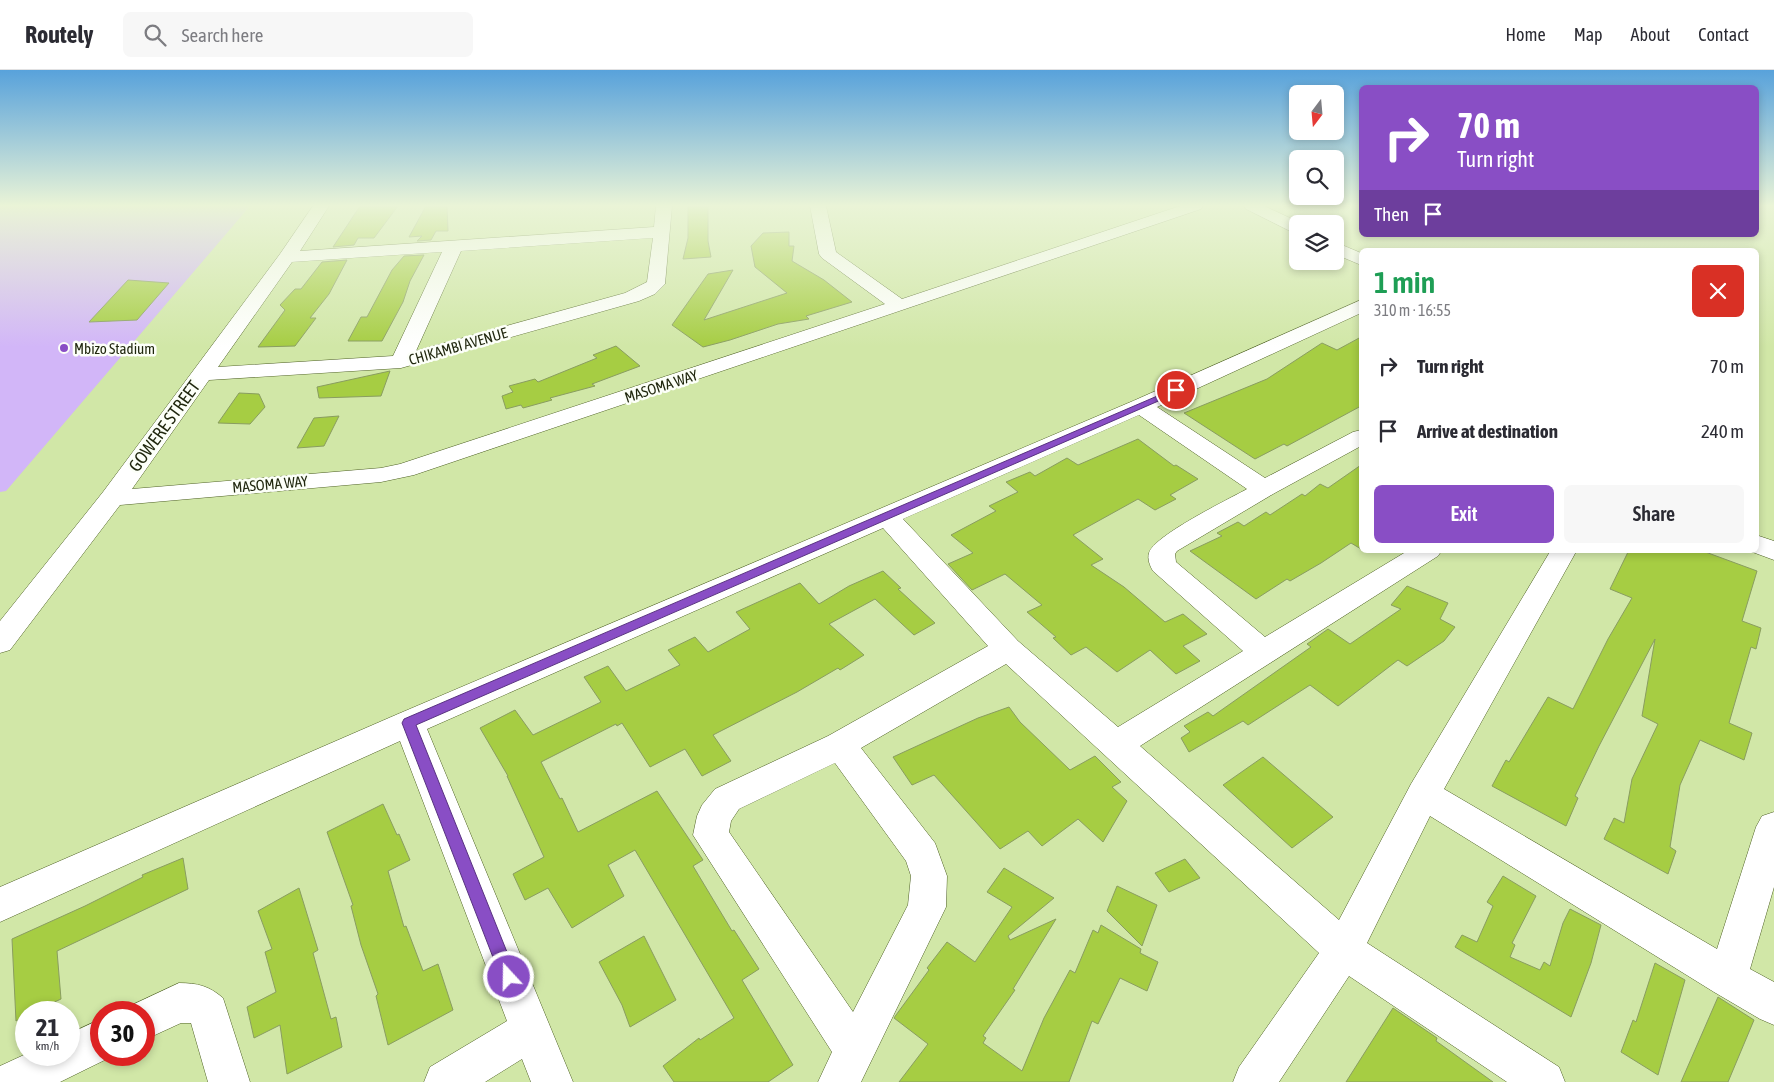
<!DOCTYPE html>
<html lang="en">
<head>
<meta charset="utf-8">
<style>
  :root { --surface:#fff; --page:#f7f7f7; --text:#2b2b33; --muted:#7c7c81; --line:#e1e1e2; --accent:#894ec5 }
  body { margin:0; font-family:"Asap Condensed",sans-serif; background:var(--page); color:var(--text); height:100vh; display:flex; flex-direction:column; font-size:19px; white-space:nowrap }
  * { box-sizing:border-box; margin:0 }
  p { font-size:16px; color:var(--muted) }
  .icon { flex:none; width:28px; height:28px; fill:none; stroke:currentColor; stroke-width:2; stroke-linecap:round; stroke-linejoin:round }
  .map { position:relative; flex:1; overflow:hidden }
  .panel { position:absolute; left:1359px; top:178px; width:400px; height:305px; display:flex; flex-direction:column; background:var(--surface); border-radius:8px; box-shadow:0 2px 8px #0003 }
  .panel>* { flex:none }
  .banner { position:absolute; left:1359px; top:15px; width:400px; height:152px; border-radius:8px; box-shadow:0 2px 8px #0003; background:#894ec5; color:#fff; overflow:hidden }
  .needle { width:32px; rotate:196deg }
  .fabs { position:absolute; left:1289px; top:15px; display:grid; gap:10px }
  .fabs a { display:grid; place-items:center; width:55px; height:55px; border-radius:8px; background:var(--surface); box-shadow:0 2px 8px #0003; font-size:25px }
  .speed { position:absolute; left:15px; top:931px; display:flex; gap:10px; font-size:25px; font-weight:700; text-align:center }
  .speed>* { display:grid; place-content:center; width:65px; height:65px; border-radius:50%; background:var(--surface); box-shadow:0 2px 8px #0003; line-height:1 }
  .speed small { font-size:12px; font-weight:400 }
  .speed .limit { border:8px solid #d22; background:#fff; color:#111 }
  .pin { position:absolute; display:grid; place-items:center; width:42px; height:42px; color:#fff; margin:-21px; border:2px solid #fff; border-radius:50%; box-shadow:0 1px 5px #0007 }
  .me { position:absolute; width:55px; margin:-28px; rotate:339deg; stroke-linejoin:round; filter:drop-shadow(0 0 4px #0008) }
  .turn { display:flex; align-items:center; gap:18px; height:105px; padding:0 15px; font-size:22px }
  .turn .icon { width:65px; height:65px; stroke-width:2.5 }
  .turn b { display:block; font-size:35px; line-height:42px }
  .then { display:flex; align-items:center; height:48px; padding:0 15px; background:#0003; gap:10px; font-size:19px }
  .round { display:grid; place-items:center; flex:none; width:52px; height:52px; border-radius:8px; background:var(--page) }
  .headline { display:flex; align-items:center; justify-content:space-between; height:85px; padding:0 15px }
  h1 { font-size:30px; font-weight:600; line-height:38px; color:#1e9e55 }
  .primary-button { display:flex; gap:10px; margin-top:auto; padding:10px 15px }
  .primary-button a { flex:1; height:58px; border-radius:8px; background:var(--accent); color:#fff; font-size:20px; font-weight:600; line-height:58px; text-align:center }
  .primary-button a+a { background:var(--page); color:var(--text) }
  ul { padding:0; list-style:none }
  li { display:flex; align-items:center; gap:15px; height:65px; padding:0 15px }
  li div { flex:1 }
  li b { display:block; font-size:19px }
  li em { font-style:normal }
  header { display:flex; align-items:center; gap:30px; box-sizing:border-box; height:70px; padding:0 25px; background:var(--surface); border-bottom:1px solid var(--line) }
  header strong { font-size:24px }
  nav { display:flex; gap:28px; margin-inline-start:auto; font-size:18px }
  .search { width:350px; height:45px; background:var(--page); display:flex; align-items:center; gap:12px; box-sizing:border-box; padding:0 18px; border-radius:8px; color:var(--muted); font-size:19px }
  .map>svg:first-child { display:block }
</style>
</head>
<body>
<header>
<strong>Routely</strong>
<div class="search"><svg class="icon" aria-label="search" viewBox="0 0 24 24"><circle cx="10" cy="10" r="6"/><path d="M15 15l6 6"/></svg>Search here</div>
<nav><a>Home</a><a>Map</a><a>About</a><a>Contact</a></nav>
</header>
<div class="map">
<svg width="1774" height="1012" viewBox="0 0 1774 1012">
  <rect width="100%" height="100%" fill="#d1e7a7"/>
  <!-- green -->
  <path fill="#d2b6f8" d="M0,136h250l-244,285 -6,1z"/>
  <!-- building -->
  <g fill="#a6cd43" stroke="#899d60">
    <path d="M360,136h38l-24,32h-16l-4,7 -21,2z"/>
    <path d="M426,136h21l1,25h-12l-5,9 -14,1 5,-5 -13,1z"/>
    <path d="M688,136h20v35l3,16 -28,2 5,-21z"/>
    <path d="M789,162v14h5l-2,15 32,19 28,22 -46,14 3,3 -31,5 -48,16 -27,7 -31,-22 36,-51 25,-4 -29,50 83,-27 -32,-26 -4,-21 12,-13z"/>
    <path d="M424,185l-14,26 -7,21 -21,39h-34l13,-24h6l25,-47 12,-14z"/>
    <path d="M347,190l-18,34 -19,24h6l-21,28 -37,1 27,-37 -5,-5 15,-16h6l21,-27z"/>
    <path d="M128,210l41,3 -32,37 -48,2z"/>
    <path d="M1361,267v69l-74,40 -3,-2 -29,15 -71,-46 83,-34 55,-36 15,7z"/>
    <path d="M616,276l24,20 -48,18 3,2 -45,12 2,2 -29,8 -2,-3 -15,4 -4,-13 11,-4 -4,-6 26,-7 3,3 59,-24 -4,-3z"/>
    <path d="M390,301l-9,25 -62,2 -2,-11z"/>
    <path d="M239,323l20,1 6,13 -15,17 -32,-1z"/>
    <path d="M339,346l-15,30 -27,2 17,-30z"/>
    <path d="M1138,369l36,27 2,-1 22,14 -28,16 6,4 -21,11 -17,-11 -65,36 30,24 -12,6 33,22 41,35 18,-8 24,20 -24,12 17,15 -24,13 -26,-24 -33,22 -31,-25 -15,8 -18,-17 3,-1 -29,-25 15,-7 -37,-31 -33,16 -24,-26 25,-11 -22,-18 45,-24 -7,-5 29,-14 -12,-10 24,-10 5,4 32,-18 11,7z"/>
    <path d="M1361,395v84l-10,-6 -30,20 -31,18 -3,-2 -31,20 -66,-48 32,-15 -5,-3 21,-11 6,4 22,-14 4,3 32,-21 3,2 15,-12 8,4z"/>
    <path d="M1629,480h71l57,21 -15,50 19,7 -5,21 -5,-2 -22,76 23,10 -8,27 -44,-20 -20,45 -10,62 6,4 -8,23 -64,-35 10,-21 10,5 8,-44 26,-55 -16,-8 13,-77 -56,107 -24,50 3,2 -12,28 -74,-40 14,-26 3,2 39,-65 25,12 35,-70 24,-41 -22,-9z"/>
    <path d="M883,501l18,17 -3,1 37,34 -21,12 -39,-36 -46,25 35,31 -24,15 -2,-2 -41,24 -84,43 18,26 -29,15 -17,-27 -35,18 -28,-44 -5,3 -1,-2 -75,38 19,37 2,-1 16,34 79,-41 46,69 -10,6 39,65 2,-1 25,39 -17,11 51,85 -25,17h-94l-11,-16 36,-28 1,2 34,-22 -99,-168 -27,15 16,31 -52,32 -24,-40 -23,12 -12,-26 31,-17 -37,-81h1l-28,-48 35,-18 18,25 68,-33 -17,-25 24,-11 18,25 54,-26 -12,-15 27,-13 13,15 42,-23 -14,-17 64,-29 19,21 30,-18z"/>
    <path d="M1407,516l41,17 -8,16 15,8 -11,14 -37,25 -9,-6 -60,46 -28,-21 -62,40 -5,-4 -54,31 -8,-14 9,-6 -6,-6 24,-14 5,4 98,-69 -4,-3 21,-15 22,15 51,-35 -10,-4z"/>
    <path d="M1009,637l11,15 50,48 25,-14 26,26 -9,5 15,14 -24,41 -25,-23 -36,27 -14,-15 -28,18 -66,-74 -22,10 -19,-28 85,-39z"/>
    <path d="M1263,687l70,60 -41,31 -69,-63z"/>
    <path d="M383,734l14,31 2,-1 11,26 -22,11 16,56 2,-1 17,45 15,-7 15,46 -65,35 -12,-49 2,-2 -17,-49 -10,-39 2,-1 -26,-73z"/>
    <path d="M183,788l5,31 -131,62 4,48 -28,13h-7v4l-10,5 -4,-82 73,-33 58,-29 -1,-2z"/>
    <path d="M1185,789l15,19 -31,14 -14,-19z"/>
    <path d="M1004,798l50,30 -46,38 2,4 46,-21 -43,70 2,1 -32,46 3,2 -3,5 39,28 22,-53 26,-48 5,3 18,-43 5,3 3,-8 40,24 -1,4 18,9 -11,29 -27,-13 -22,46 -6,-3 -23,61h-170l29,-38 -34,-26 2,-3 33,-45 -2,-2 20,-26 28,20 37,-55 -25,-15z"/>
    <path d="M1503,806l33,20 -24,47 3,2 -5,12 30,13 4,-8 6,4 13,-43 7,-14 31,16 -10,38 -20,54 -116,-70 7,-12 15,7 16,-36 -6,-4z"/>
    <path d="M1117,816l40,19 -15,41 -35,-35z"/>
    <path d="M299,818l19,62 -5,3 18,66 5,-2 6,30 -55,27 -7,-49 -26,13 -7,-31 29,-15 -11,-40 7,-3 -14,-38z"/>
    <path d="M644,866l32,64 -46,27 -8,-22 -23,-43z"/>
    <path d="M1655,893l30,17 -27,95 -37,-23 12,-32 3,2z"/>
    <path d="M1718,927l36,23 -26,62h-47z"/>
    <path d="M1393,938l44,30 -1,3 57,41h-147z"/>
  </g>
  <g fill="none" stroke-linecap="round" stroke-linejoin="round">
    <defs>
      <g id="minor">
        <path d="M313,136h16l-29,45 354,-24 2,-21h16l-7,78 -10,10 -16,7 -238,67 -192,12 -77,109 249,-21 19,-4 485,-160 -63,-46 -3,-4 -9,-48h16l10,46 66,47 278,-93h23l-2,3 -787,266 -33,7 -261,23 -110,145 -10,3v-32l103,-129 177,-238zM653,168l-6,44 -22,11 -209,58 45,-100zM442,182l-49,104 -175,11 74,-105z"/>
        <path d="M1244,136h20l39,18h-5v9l-6,-1 -46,-23z"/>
        <path d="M1335,172l26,11v12l-26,-11z"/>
        <path d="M1361,230v13l-204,94 108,71 88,-46 8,-2v16l-88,48 -96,57 -2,3 1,8 89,75 144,-87h33l-4,6 -298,190 199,174 72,-136 140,-234h26l-133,239 273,160 39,-122 6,-11 12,-4v75l-24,82 24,13v43l-14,-6 -46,-27 -284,-176 -63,127 192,124 6,15h-58l-158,-106 -70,106h-46l6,-15 80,-114 -313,-289 -145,84 74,95 12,33 -1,31 -85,175h-43l14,-30 -139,-217 4,-19 5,-11 13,-16 113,-53 160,-90 -105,-118 -456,201 146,353h-42l-9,-23 -37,23h-61l6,-15 77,-46 -107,-280 -400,181v-35l398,-173 735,-313zM1139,345l108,74c-18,10 -94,47 -98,64 -2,6 1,13 4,18l90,80 -125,76 -100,-86 -115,-122zM835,693l71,98 5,15 -3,29 -55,107 -124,-180 2,-11 8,-12z"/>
        <path d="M1756,465l18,6v19l-27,-10h9z"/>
        <path d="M179,913c19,0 30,3 44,15l27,84h-42l-17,-59h-10l-37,17v-28h-17l3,-6z"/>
        <path d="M101,949v36h14l-55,27h-60v-16l26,-12 43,1v-21z"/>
      </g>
    </defs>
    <!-- minor casing -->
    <use href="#minor" stroke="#4f6126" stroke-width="1"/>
    <!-- minor -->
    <use href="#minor" fill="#fff" fill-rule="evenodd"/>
  </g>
  <!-- sky -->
  <linearGradient id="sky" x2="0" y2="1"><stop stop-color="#58a2db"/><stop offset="0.49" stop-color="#eaf4d7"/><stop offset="1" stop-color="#eaf4d7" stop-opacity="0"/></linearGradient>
  <rect width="1774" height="277" fill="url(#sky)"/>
  <!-- route -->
  <path fill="#894ec5" stroke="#593380" d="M1176,318l3,1v3l-763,333 101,252 -2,6 -6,2 -6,-2 -101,-260 2,-4z"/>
  <!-- markers -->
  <circle fill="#894ec5" stroke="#fcfff8" stroke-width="2" cx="64" cy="278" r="5"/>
  <g text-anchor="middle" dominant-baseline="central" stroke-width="5" stroke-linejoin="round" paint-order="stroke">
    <!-- far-street labels -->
    <g font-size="15" fill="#1f260d" stroke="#fcfff8">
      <text transform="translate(458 276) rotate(-16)">CHIKAMBI AVENUE</text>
      <text transform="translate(661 316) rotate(-18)">MASOMA WAY</text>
      <text transform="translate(270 414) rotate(-5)">MASOMA WAY</text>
    </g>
    <!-- far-poi labels -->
    <g font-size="15" fill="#1f260d" stroke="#fcfff8" text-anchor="start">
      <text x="74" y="278">Mbizo Stadium</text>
    </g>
    <!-- street labels -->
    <g font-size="18" fill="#1f260d" stroke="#fcfff8">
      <text transform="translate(164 356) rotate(-54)">GOWERE STREET</text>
    </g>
  </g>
</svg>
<div class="fabs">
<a><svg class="needle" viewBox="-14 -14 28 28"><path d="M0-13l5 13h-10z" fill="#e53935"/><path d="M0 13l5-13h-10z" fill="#7c7c81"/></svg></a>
<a><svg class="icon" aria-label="search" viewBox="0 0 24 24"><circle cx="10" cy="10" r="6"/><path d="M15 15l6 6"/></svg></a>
<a><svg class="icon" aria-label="layers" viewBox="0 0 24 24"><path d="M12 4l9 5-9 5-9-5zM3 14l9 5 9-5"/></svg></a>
</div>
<div class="speed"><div>21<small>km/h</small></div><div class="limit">30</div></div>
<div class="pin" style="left:1176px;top:320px;background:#d93025"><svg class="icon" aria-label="arrive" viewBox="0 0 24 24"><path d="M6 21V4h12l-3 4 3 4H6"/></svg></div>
<svg class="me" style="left:509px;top:907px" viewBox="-20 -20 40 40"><circle r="17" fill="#894ec5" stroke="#fff" stroke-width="3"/><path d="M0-11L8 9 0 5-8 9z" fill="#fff"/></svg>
<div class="banner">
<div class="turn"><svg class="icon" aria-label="right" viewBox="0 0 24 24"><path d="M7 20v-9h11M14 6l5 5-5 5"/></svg><div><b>70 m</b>Turn right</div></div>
<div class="then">Then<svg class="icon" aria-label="arrive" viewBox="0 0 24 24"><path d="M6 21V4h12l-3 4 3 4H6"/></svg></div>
</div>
<section class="panel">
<div class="headline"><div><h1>1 min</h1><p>310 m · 16:55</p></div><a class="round" style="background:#d93025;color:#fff"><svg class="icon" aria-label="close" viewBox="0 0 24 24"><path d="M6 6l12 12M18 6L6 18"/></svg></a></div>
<ul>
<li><svg class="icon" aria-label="right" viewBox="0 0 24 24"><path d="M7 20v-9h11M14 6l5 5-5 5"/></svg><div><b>Turn right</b></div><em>70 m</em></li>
<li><svg class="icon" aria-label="arrive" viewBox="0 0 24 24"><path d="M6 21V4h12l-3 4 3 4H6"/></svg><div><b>Arrive at destination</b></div><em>240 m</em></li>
</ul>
<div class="primary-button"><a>Exit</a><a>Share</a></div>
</section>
</div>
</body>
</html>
